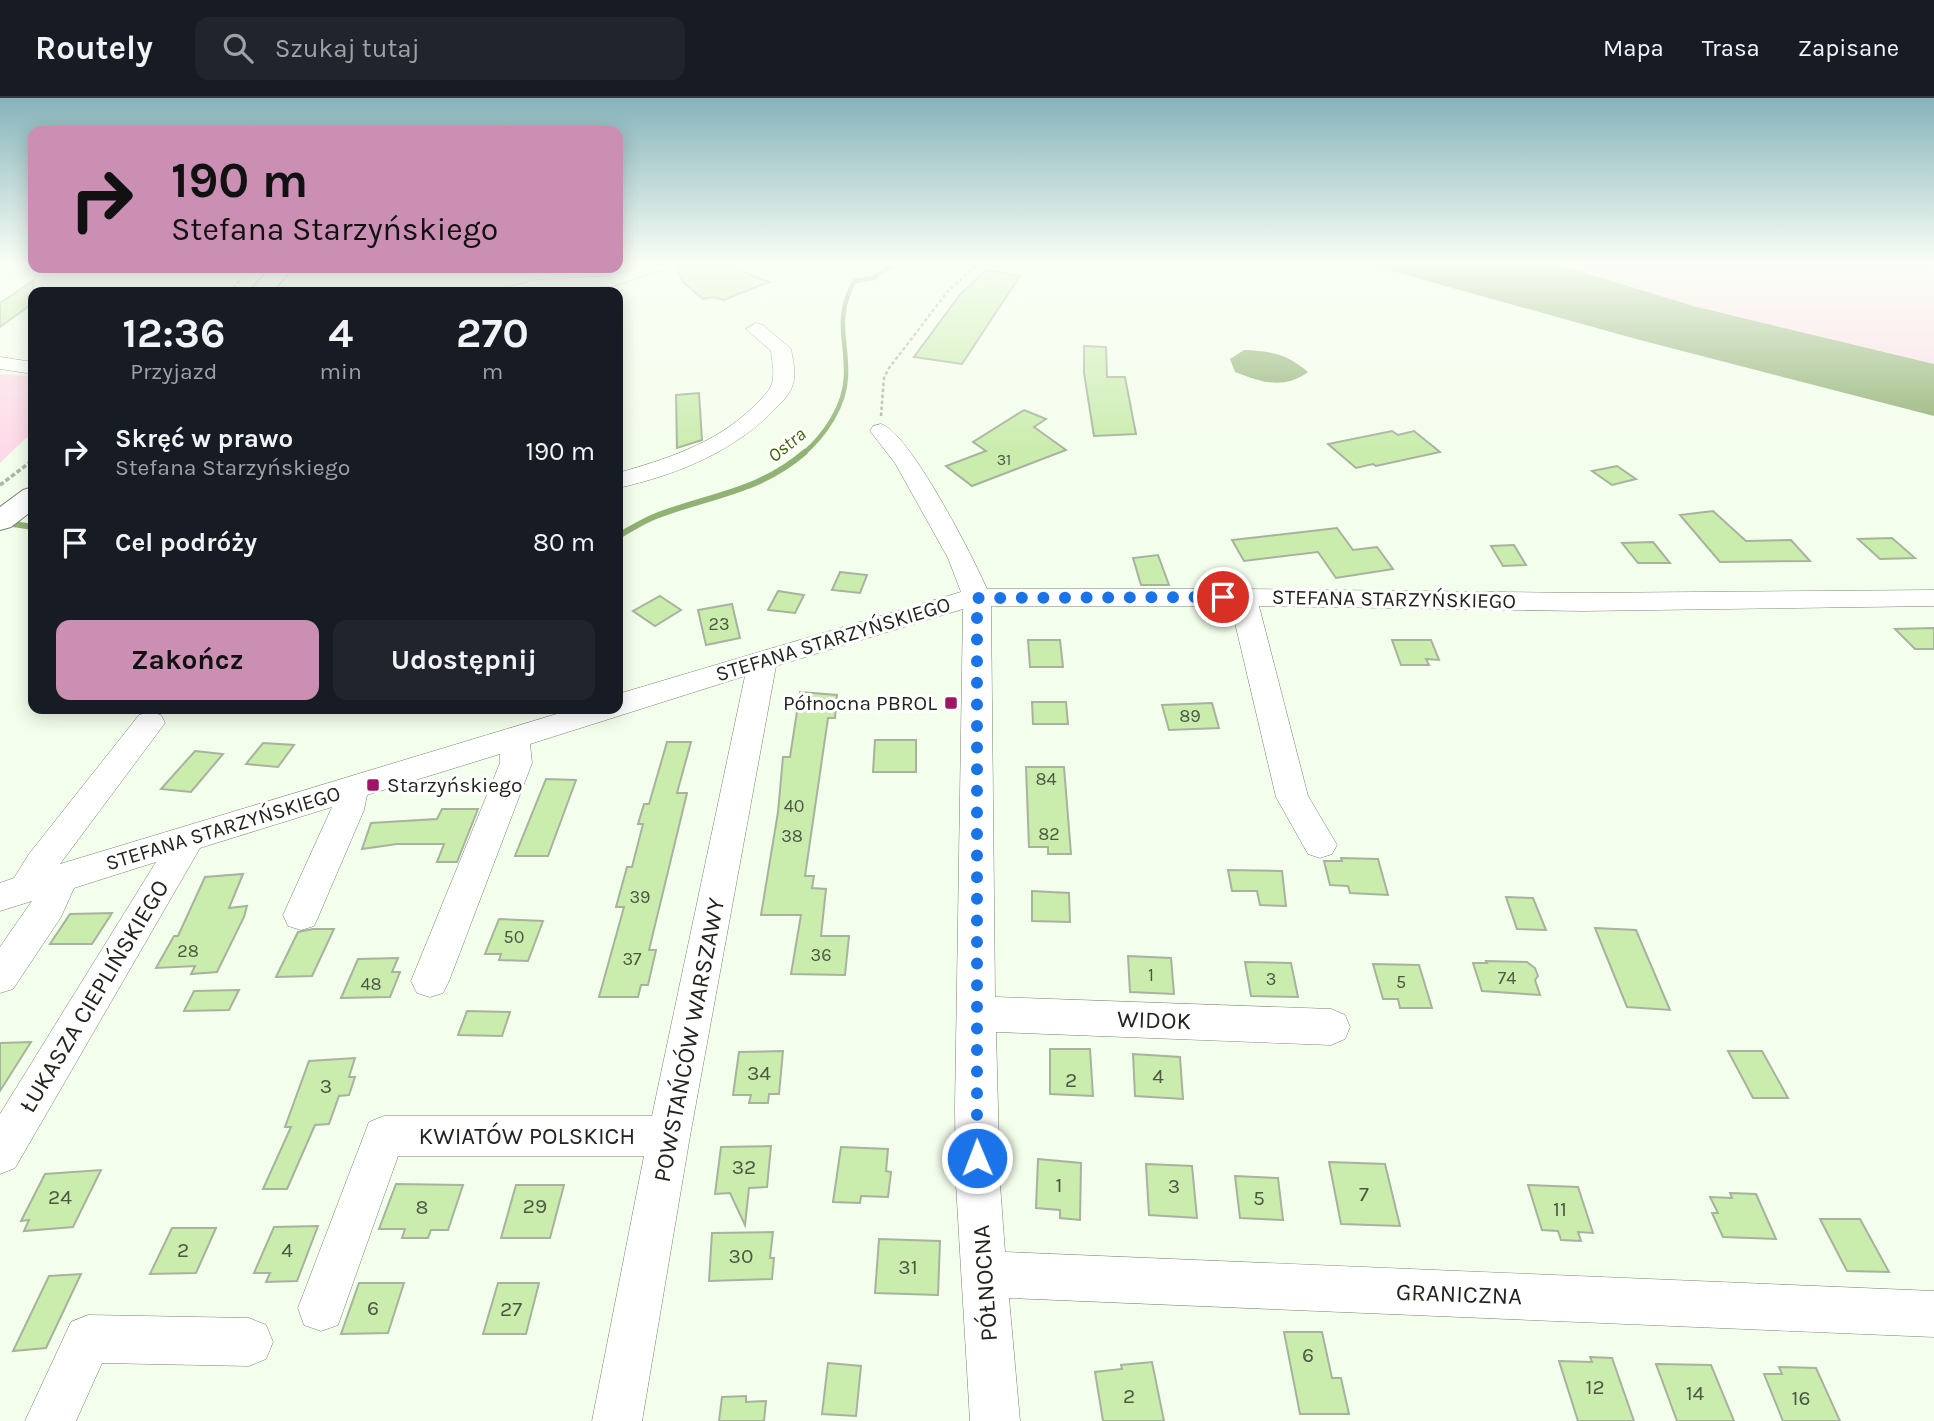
<!DOCTYPE html>
<html lang="pl">
<head>
<meta charset="utf-8">
<style>
  :root { --surface:#171b24; --page:#20242c; --text:#f1f3f6; --muted:#9ea1a6; --line:#363941; --accent:#cb8fb4 }
  body { margin:0; font-family:Karla,sans-serif; background:var(--page); color:var(--text); height:100vh; display:flex; flex-direction:column; font-size:26px; white-space:nowrap }
  * { box-sizing:border-box; margin:0 }
  p { font-size:23px; color:var(--muted) }
  .icon { flex:none; width:38px; height:38px; fill:none; stroke:currentColor; stroke-width:2; stroke-linecap:round; stroke-linejoin:round }
  .map { position:relative; flex:1; overflow:hidden }
  .panel { position:absolute; left:28px; top:189px; width:595px; height:427px; display:flex; flex-direction:column; background:var(--surface); border-radius:14px; box-shadow:0 4px 18px #0003 }
  .panel>* { flex:none }
  .hud { position:absolute; left:28px; top:28px; width:595px; height:147px; border-radius:14px; box-shadow:0 4px 18px #0003; background:#cb8fb4; color:#111; overflow:hidden }
  .pin { position:absolute; display:grid; place-items:center; width:60px; height:60px; color:#fff; margin:-30px; border:4px solid #fff; border-radius:50%; box-shadow:0 2px 7px #0007 }
  .me { position:absolute; width:77px; margin:-38px; rotate:359deg; stroke-linejoin:round; filter:drop-shadow(0 0 5px #0008) }
  .turn { display:flex; align-items:center; gap:24px; height:147px; padding:0 28px; font-size:32px }
  .turn .icon { width:91px; height:91px; stroke-width:2.5 }
  .turn b { display:block; font-size:49px; line-height:60px }
  .eta { display:flex; justify-content:space-evenly; align-items:center; height:119px; text-align:center }
  .eta b { font-size:42px; font-weight:700; line-height:49px }
  .action { display:flex; gap:14px; margin-top:auto; padding:14px 28px }
  .action a { flex:1; height:80px; border-radius:14px; background:var(--accent); color:#111; font-size:28px; font-weight:700; line-height:80px; text-align:center }
  .action a+a { background:var(--page); color:var(--text) }
  ul { padding:0; list-style:none }
  li { display:flex; align-items:center; gap:21px; height:91px; padding:0 28px }
  li div { flex:1 }
  li b { display:block; font-size:26px }
  li em { font-style:normal }
  header { display:flex; align-items:center; gap:42px; box-sizing:border-box; height:98px; padding:0 35px; background:var(--surface); border-bottom:2px solid var(--line) }
  header strong { font-size:33px }
  nav { display:flex; gap:38px; margin-inline-start:auto; font-size:24px }
  .search { width:490px; height:63px; background:var(--page); display:flex; align-items:center; gap:18px; box-sizing:border-box; padding:0 24px; border-radius:14px; color:var(--muted); font-size:26px }
  .map>svg:first-child { display:block }
</style>
</head>
<body>
<header>
<strong>Routely</strong>
<div class="search"><svg class="icon" aria-label="search" viewBox="0 0 24 24"><circle cx="10" cy="10" r="6"/><path d="M15 15l6 6"/></svg>Szukaj tutaj</div>
<nav><a>Mapa</a><a>Trasa</a><a>Zapisane</a></nav>
</header>
<div class="map">
<svg width="1934" height="1323" viewBox="0 0 1934 1323">
  <rect width="100%" height="100%" fill="#f4feec"/>
  <!-- green -->
  <g fill="#fedae8">
    <path d="M1560,167h374v99l-241,-58z"/>
    <path d="M0,276l33,2v59l-7,3 -26,25z"/>
  </g>
  <!-- water -->
  <g fill="#92b175">
    <path d="M1370,167h190l133,41 241,58v52l-298,-77z"/>
    <path d="M1244,252c27,1 43,4 64,22 -24,18 -48,10 -73,0l-5,-13z"/>
  </g>
  <g fill="none" stroke-linecap="round" stroke-linejoin="round">
    <!-- stream-far1 -->
    <path stroke="#92b175" stroke-width="4.5" d="M803,356c22,-19 42,-48 43,-78 1,-41 -12,-54 8,-95l19,-3 20,-13"/>
    <!-- stream -->
    <g stroke="#92b175" stroke-width="6">
      <path d="M0,424l33,5"/>
      <path d="M618,438c13,-7 25,-15 38,-20 54,-21 103,-24 149,-64"/>
    </g>
  </g>
  <!-- building -->
  <g fill="#caecad" stroke="#a8b39e" stroke-width="2">
    <path d="M674,167h53l42,17 -45,18 -12,-3 -9,2 -19,-16z"/>
    <path d="M986,172l34,6 -58,88 -48,-7 45,-61z"/>
    <path d="M33,183v22l-33,24v-24z"/>
    <path d="M1084,248l22,1 1,30h18l11,57 -42,2 -10,-63z"/>
    <path d="M699,295l3,47 -25,8 -1,-53z"/>
    <path d="M1024,312l22,9 -12,8 32,23 -94,36 -26,-20 40,-15 -13,-9z"/>
    <path d="M1392,333l6,4 16,-4 26,21 -64,14 -3,-2 -17,4 -28,-24z"/>
    <path d="M1617,368l19,13 -24,6 -20,-14z"/>
    <path d="M1713,413l33,30 45,-1 19,21 -90,1 -40,-47z"/>
    <path d="M1337,430l16,22 24,-3 16,22 -57,9 -18,-26 -74,9 -12,-21z"/>
    <path d="M1892,440l23,20 -35,1 -22,-20z"/>
    <path d="M1653,444l17,21h-32l-16,-20z"/>
    <path d="M1514,447l12,20 -23,1 -12,-20z"/>
    <path d="M1158,457l11,30h-28l-8,-27z"/>
    <path d="M840,474l27,3 -7,18 -28,-3z"/>
    <path d="M778,493l26,4 -9,18 -27,-3z"/>
    <path d="M660,498l21,14 -26,16 -22,-15z"/>
    <path d="M732,506l8,34 -34,7 -8,-35z"/>
    <path d="M1934,530v21h-19l-20,-20z"/>
    <path d="M1028,542h32l3,27h-33z"/>
    <path d="M1392,542h39l8,20 -13,-1 3,6h-28z"/>
    <path d="M800,594l37,3 -2,23h-7l-23,158h9l-2,12 14,1 -5,47h28l-4,39 -54,-1 10,-59h-40l17,-103 5,-55h7z"/>
    <path d="M1032,604h34l2,22h-35z"/>
    <path d="M1212,605l7,25 -50,2 -7,-25z"/>
    <path d="M875,642h41v32h-43z"/>
    <path d="M667,644h24l-14,51h10l-38,157h7l-8,35h-7l-3,12h-39l25,-90h-8l11,-40h5l11,-43h-5l6,-20h5z"/>
    <path d="M263,645l31,2 -16,22 -32,-3z"/>
    <path d="M195,653l28,3 -32,38 -30,-3z"/>
    <path d="M1026,669h38l7,87h-23v-7h-19z"/>
    <path d="M546,681l30,1 -28,76h-33z"/>
    <path d="M442,711h36l-21,53h-20l7,-18h-47l-35,5 9,-26 66,-4z"/>
    <path d="M1341,760l37,1 10,36 -38,-2 -2,-7 -18,-1 -6,-24h18z"/>
    <path d="M1228,772l54,1 4,35 -26,-1 -3,-14h-25z"/>
    <path d="M243,776l-14,34 18,-2 -3,11 -27,55 -26,2 4,-8 -39,2 18,-32h4l27,-59z"/>
    <path d="M1032,793l37,2 1,29 -38,-1z"/>
    <path d="M1506,799l27,1 13,32 -29,-1z"/>
    <path d="M112,815l-20,31h-42l20,-30z"/>
    <path d="M499,821l44,2 -15,40 -29,-1 2,-6h-16z"/>
    <path d="M1595,830l41,2 34,80 -43,-3z"/>
    <path d="M313,831h21l-22,47 -36,1 22,-45z"/>
    <path d="M1128,858l43,2 3,36 -44,-2z"/>
    <path d="M398,860l-6,14h8l-10,25 -49,1 17,-39z"/>
    <path d="M1486,863l41,1 8,6 3,8 -3,4 5,15 -58,-4 -9,-28h14z"/>
    <path d="M1245,864l46,1 7,34 -47,-1z"/>
    <path d="M1373,866l46,1 13,43h-32l-2,-9h-15z"/>
    <path d="M239,892l-10,20 -45,1 10,-20z"/>
    <path d="M467,913l43,1 -8,24 -44,-1z"/>
    <path d="M31,944l-31,49v-48z"/>
    <path d="M1050,951h40l3,47 -43,-2z"/>
    <path d="M783,953l-4,43h-10l-1,9h-19l2,-8h-18l6,-43z"/>
    <path d="M1728,953h34l26,47h-35z"/>
    <path d="M1133,956l47,3 3,42 -48,-3z"/>
    <path d="M355,960l-6,19h6l-6,18 -10,1 -10,28 -14,1 -28,64h-24l28,-62h-6l24,-66z"/>
    <path d="M771,1048l-4,41 -18,1 -4,37 -15,-32 -15,1 6,-47z"/>
    <path d="M841,1049l47,2 -2,22 5,1 -3,25 -27,-1 -1,7 -27,-1z"/>
    <path d="M1038,1061l43,4 -1,57 -20,-2v-8l-24,-2z"/>
    <path d="M1329,1064l56,2 15,62 -59,-2z"/>
    <path d="M1146,1066l46,2 5,52 -48,-3z"/>
    <path d="M101,1072l-28,57 -49,4 5,-11 -8,1 24,-47z"/>
    <path d="M1235,1078l43,2 5,42 -43,-2z"/>
    <path d="M396,1086l67,1 -15,45h-17l-3,8h-26l3,-9h-26z"/>
    <path d="M516,1087h48l-14,53h-49z"/>
    <path d="M1528,1087l50,2 15,46 -15,-1 3,9 -20,-1 -3,-9 -16,-1z"/>
    <path d="M1730,1095l26,1 20,45 -53,-2 -11,-24h6l-8,-16 22,1z"/>
    <path d="M1820,1121h40l29,53 -42,-1z"/>
    <path d="M318,1128l-21,55 -31,1 4,-9h-16l20,-46z"/>
    <path d="M172,1130h44l-20,45 -46,1z"/>
    <path d="M773,1134l-3,26h4l-2,21 -63,2 3,-48z"/>
    <path d="M879,1141l61,2 -2,54 -63,-2z"/>
    <path d="M81,1176l-35,74 -33,3 36,-75z"/>
    <path d="M359,1185h45l-16,50 -47,1z"/>
    <path d="M498,1185h41l-13,51h-43z"/>
    <path d="M1284,1234h38l10,46h9l8,36h-49z"/>
    <path d="M1590,1259l22,1 22,63h-56l-19,-60 33,1z"/>
    <path d="M1152,1264l12,59h-61l-8,-49 27,-3 -1,-4z"/>
    <path d="M828,1265l33,3 -5,50 -34,-2z"/>
    <path d="M1656,1266l55,1 23,56h-57z"/>
    <path d="M1779,1269l37,1 24,53h-57l-19,-47h18z"/>
    <path d="M746,1298v6l20,-1 -2,20h-45l3,-24z"/>
  </g>
  <g fill="none" stroke-linecap="round" stroke-linejoin="round">
    <defs>
      <g id="minor">
        <path d="M643,167h25l-3,4 -52,17 -111,6 2,-4 32,-8 75,-4z"/>
        <path d="M756,225l7,2 28,24c2,12 6,26 1,38 -3,8 -10,15 -16,21 -42,44 -100,67 -158,80v-15c48,-14 97,-29 134,-65 6,-6 14,-13 18,-20 6,-10 2,-26 1,-37l-25,-22z"/>
        <path d="M0,259l33,5v12l-33,-5z"/>
        <path d="M881,326c28,7 93,135 106,165h256l339,4 352,-3v16l-352,5 -323,-5 49,190 29,49 -5,9 -12,4 -12,-4 -32,-57 -45,-191h-240l4,391 336,12 14,6 5,12 -5,12 -14,6 -335,-13 4,152 5,68 929,39v46l-925,-39 11,123h-50l-14,-237 -1,-76 8,-499 -187,57 -86,470 -48,285h-50l52,-265h-246l-60,169 -17,6 -17,-6 -6,-17 71,-186 15,-6h268l93,-440 -215,68 2,19 -83,218 -6,12 -13,4 -13,-4 -6,-12 89,-218v-9l-133,41 -3,15 -45,105 -5,11 -13,4 -13,-4 -5,-11 49,-108 -132,41 -185,320 -15,6v-60l156,-252 -82,26 -13,29 -48,72 -13,4v-46l32,-46 -32,10v-28l14,-5 15,-24 110,-139 11,-3 11,3 4,8 -105,141 513,-155h45v-15l343,-102 -13,-34 -53,-95 -25,-32 3,-5z"/>
        <path d="M88,1217l161,3 17,7 7,17 -7,17 -17,7 -147,-3 -26,58h-51l46,-99z"/>
      </g>
      <g id="major">
        <path d="M270,170h23l-21,24h-23z"/>
        <path d="M33,389v23l-22,17 -11,3v-23l23,-17z"/>
      </g>
    </defs>
    <!-- minor casing -->
    <use href="#minor" stroke="#78836f" stroke-width="1"/>
    <!-- major casing -->
    <use href="#major" stroke="#78836f" stroke-width="2"/>
    <!-- path-far1 -->
    <g stroke="#acb4a5" stroke-width="2.5" stroke-dasharray="3.5 2.5" stroke-linecap="butt">
      <path d="M229,194l13,-14"/>
      <path d="M881,318l3,-38 5,-10 59,-77 29,-26"/>
    </g>
    <!-- path -->
    <path stroke="#acb4a5" stroke-width="3.5" stroke-dasharray="4.5 2.5" stroke-linecap="butt" d="M0,387l33,-25"/>
    <!-- minor -->
    <use href="#minor" fill="#fff" fill-rule="evenodd"/>
    <!-- major -->
    <use href="#major" fill="#fff" fill-rule="evenodd"/>
  </g>
  <!-- sky -->
  <linearGradient id="sky" x2="0" y2="1"><stop stop-color="#85b3ba"/><stop offset="0.47" stop-color="#fafff6"/><stop offset="1" stop-color="#fafff6" stop-opacity="0"/></linearGradient>
  <rect width="1934" height="352" fill="url(#sky)"/>
  <g fill="none" stroke-linecap="round" stroke-linejoin="round">
    <!-- route -->
    <path stroke="#1a73e8" stroke-width="12" stroke-dasharray="0 21.6" d="M977,1060v-560l246,-1"/>
  </g>
  <!-- markers -->
  <g fill="#9d1564" stroke="#fff" stroke-width="2.5">
    <rect x="944" y="598" width="14" height="14" rx="3.5"/>
    <rect x="366" y="680" width="14" height="14" rx="3.5"/>
  </g>
  <g text-anchor="middle" dominant-baseline="central" stroke-width="6" stroke-linejoin="round" paint-order="stroke">
    <!-- far-number labels -->
    <g font-size="16" fill="#4c5842">
      <text x="1004" y="361">31</text>
    </g>
    <!-- number labels -->
    <g font-size="18" fill="#4c5842">
      <text x="719" y="526">23</text>
      <text x="1190" y="618">89</text>
      <text x="1046" y="681">84</text>
      <text x="794" y="708">40</text>
      <text x="1049" y="736">82</text>
      <text x="792" y="738">38</text>
      <text x="640" y="799">39</text>
      <text x="514" y="839">50</text>
      <text x="188" y="853">28</text>
      <text x="821" y="857">36</text>
      <text x="632" y="861">37</text>
      <text x="1151" y="877">1</text>
      <text x="1507" y="880">74</text>
      <text x="1271" y="881">3</text>
      <text x="1401" y="884">5</text>
      <text x="371" y="886">48</text>
    </g>
    <!-- far-water labels -->
    <g font-size="19" font-style="italic" fill="#3d6205" stroke="#fff">
      <text transform="translate(787 347) rotate(-39)">Ostra</text>
    </g>
    <!-- street labels -->
    <g font-size="21" fill="#22261e" stroke="#fff">
      <text transform="translate(1394 501) rotate(1)">STEFANA STARZYŃSKIEGO</text>
      <text transform="translate(833 541) rotate(-17)">STEFANA STARZYŃSKIEGO</text>
      <text transform="translate(223 730) rotate(-17)">STEFANA STARZYŃSKIEGO</text>
    </g>
    <!-- poi labels -->
    <g font-size="21" fill="#22261e" stroke="#fff" text-anchor="end">
      <text x="937" y="605">Północna PBROL</text>
      <text x="387" y="687" text-anchor="start">Starzyńskiego</text>
    </g>
    <!-- near-number labels -->
    <g font-size="21" fill="#4c5842">
      <text x="759" y="975">34</text>
      <text x="1158" y="978">4</text>
      <text x="1071" y="982">2</text>
      <text x="326" y="988">3</text>
      <text x="744" y="1069">32</text>
      <text x="1059" y="1087">1</text>
      <text x="1174" y="1088">3</text>
      <text x="1364" y="1096">7</text>
      <text x="60" y="1099">24</text>
      <text x="1259" y="1100">5</text>
      <text x="535" y="1108">29</text>
      <text x="422" y="1109">8</text>
      <text x="1560" y="1111">11</text>
      <text x="183" y="1152">2</text>
      <text x="287" y="1152">4</text>
      <text x="741" y="1158">30</text>
      <text x="908" y="1169">31</text>
      <text x="373" y="1210">6</text>
      <text x="511" y="1211">27</text>
      <text x="1308" y="1257">6</text>
      <text x="1595" y="1289">12</text>
      <text x="1695" y="1295">14</text>
      <text x="1129" y="1298">2</text>
      <text x="1801" y="1300">16</text>
    </g>
    <!-- near-street labels -->
    <g font-size="24" fill="#22261e" stroke="#fff">
      <text transform="translate(94 898) rotate(-59)">ŁUKASZA CIEPLIŃSKIEGO</text>
      <text transform="translate(1154 922) rotate(2)">WIDOK</text>
      <text transform="translate(689 942) rotate(-79)">POWSTAŃCÓW WARSZAWY</text>
      <text x="527" y="1038">KWIATÓW POLSKICH</text>
      <text transform="translate(985 1185) rotate(-94)">PÓŁNOCNA</text>
      <text transform="translate(1459 1196) rotate(2)">GRANICZNA</text>
    </g>
  </g>
</svg>
<div class="pin" style="left:1223px;top:499px;background:#d93025"><svg class="icon" aria-label="arrive" viewBox="0 0 24 24"><path d="M6 21V4h12l-3 4 3 4H6"/></svg></div>
<svg class="me" style="left:977px;top:1060px" viewBox="-20 -20 40 40"><circle r="17" fill="#1a73e8" stroke="#fff" stroke-width="3"/><path d="M0-11L8 9 0 5-8 9z" fill="#fff"/></svg>
<div class="hud">
<div class="turn"><svg class="icon" aria-label="right" viewBox="0 0 24 24"><path d="M7 20v-9h11M14 6l5 5-5 5"/></svg><div><b>190 m</b>Stefana Starzyńskiego</div></div>
</div>
<section class="panel">
<div class="eta">
<div><b>12:36</b><p>Przyjazd</p></div>
<div><b>4</b><p>min</p></div>
<div><b>270</b><p>m</p></div>
</div>
<ul>
<li><svg class="icon" aria-label="right" viewBox="0 0 24 24"><path d="M7 20v-9h11M14 6l5 5-5 5"/></svg><div><b>Skręć w prawo</b><p>Stefana Starzyńskiego</p></div><em>190 m</em></li>
<li><svg class="icon" aria-label="arrive" viewBox="0 0 24 24"><path d="M6 21V4h12l-3 4 3 4H6"/></svg><div><b>Cel podróży</b></div><em>80 m</em></li>
</ul>
<div class="action"><a>Zakończ</a><a>Udostępnij</a></div>
</section>
</div>
</body>
</html>
